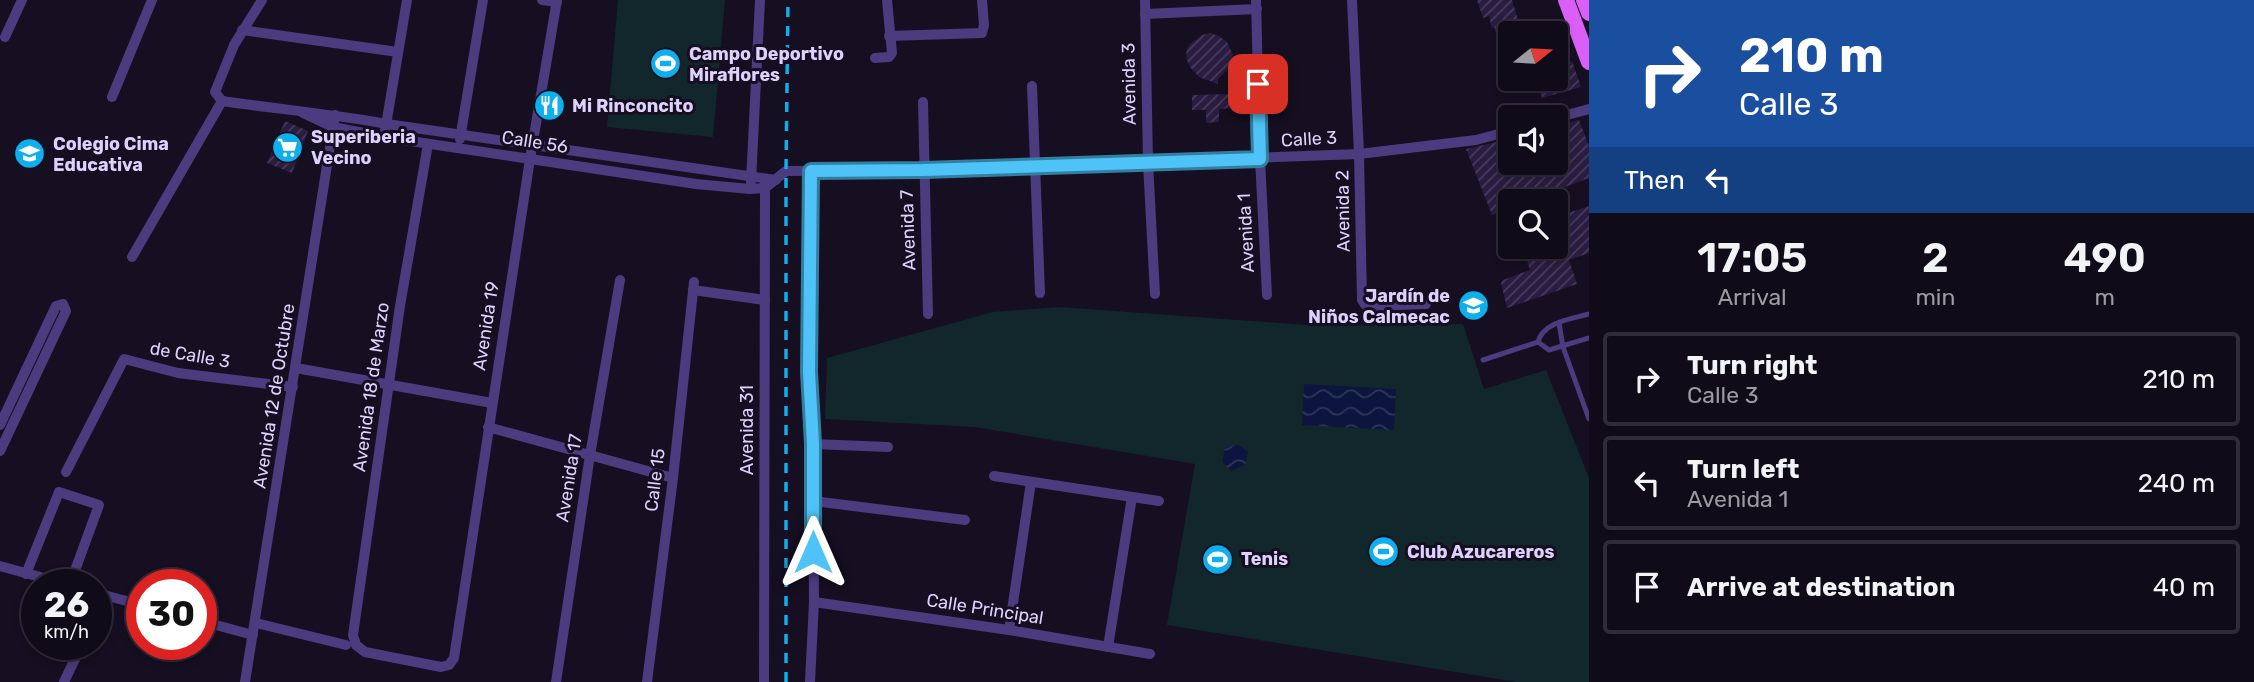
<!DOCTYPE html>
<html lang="en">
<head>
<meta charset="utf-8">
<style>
  :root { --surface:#100b19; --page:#191422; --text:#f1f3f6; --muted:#9c9ba2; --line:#302b38 }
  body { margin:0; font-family:Rubik,sans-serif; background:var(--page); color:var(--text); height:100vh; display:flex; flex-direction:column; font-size:26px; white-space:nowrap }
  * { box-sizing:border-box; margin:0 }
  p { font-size:23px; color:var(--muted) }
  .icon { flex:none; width:38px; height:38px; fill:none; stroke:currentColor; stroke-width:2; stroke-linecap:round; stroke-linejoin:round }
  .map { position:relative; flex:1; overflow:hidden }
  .side { display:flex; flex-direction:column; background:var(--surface); width:665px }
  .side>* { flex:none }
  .banner { background:#1a4fa0; color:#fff; overflow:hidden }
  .needle { width:46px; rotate:72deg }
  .fabs { position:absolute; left:1498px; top:21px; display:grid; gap:14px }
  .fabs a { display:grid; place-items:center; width:70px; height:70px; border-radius:7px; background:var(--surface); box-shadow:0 4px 10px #0003,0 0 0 2px var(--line); font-size:35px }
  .speed { position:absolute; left:21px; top:569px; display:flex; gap:14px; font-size:35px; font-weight:700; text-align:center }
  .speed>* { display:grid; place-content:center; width:91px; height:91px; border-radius:50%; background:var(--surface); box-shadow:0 4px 10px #0003,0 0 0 2px var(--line); line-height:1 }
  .speed small { font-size:18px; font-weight:400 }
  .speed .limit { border:10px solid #d22; background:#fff; color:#111 }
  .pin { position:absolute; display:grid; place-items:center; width:60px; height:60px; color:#fff; margin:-30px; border-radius:14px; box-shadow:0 4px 10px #0006 }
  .me { position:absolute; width:77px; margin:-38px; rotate:0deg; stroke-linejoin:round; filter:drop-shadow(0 0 5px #0008) }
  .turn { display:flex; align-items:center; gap:24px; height:147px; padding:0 35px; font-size:32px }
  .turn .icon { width:91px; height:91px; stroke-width:2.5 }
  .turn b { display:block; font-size:49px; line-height:60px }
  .then { display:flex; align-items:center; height:66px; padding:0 35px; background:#0003; gap:14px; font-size:26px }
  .eta { display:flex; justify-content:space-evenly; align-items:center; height:119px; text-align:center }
  .eta b { font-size:42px; font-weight:600; line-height:49px }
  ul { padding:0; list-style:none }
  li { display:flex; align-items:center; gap:21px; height:94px; margin:0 14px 10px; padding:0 21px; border:4px solid var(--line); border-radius:7px }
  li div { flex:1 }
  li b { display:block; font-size:26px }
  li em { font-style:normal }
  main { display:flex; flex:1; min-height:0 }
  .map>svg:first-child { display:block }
</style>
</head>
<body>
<main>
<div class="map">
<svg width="1589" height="682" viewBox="0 0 1589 682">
  <defs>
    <pattern id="water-waves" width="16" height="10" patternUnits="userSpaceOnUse" patternTransform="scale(1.75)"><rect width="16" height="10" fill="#0c153d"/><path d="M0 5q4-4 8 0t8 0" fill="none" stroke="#2f365a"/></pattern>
    <pattern id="building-hatch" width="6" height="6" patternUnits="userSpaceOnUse" patternTransform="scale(1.75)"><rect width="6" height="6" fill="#2a1c41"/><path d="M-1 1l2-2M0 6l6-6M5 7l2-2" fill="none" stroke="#483c5d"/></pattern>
  </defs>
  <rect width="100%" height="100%" fill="#150f21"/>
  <!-- garden -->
  <g fill="#12272b">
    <path d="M618,0h107l-12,137 -106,-10z"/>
    <path d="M1059,307l261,19 143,-2 21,65 62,-19 43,108v204h-72l-350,-57 28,-161 -220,-37 -150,-8 2,-61 166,-46z"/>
  </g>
  <!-- water -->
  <g fill="url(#water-waves)">
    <path d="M1304,384l92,5 -2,41 -92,-5z"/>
    <path d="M1238,444l10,8 -3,13 -14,6 -9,-9 3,-14z"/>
  </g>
  <!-- building -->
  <g fill="url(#building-hatch)">
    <path d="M1477,0h35l6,20 -9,3 4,10h-3v17l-8,2 -8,-25 -2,1 -3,-12 -6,2z"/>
    <path d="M1210,33l9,3 8,6 6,13 -5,14 -10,10v5l-19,-7 -9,-10 -3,-7 -1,-7 3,-8 13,-10z"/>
    <path d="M1572,61l9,26 -39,11 -7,-19h21v-13z"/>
    <path d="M1233,94l1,14 -15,1v13l-13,1v-13h-14v-15z"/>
    <path d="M1579,120l10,26v32l-61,23h-18v7l-18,7 -26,-66 44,-10v24h46v-37z"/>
    <path d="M285,121l23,10 -16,42 -25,-10z"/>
    <path d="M1589,206v47l-20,7 8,24 -70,24 -6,-25 2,-3 27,-10 -6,-19 14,-4h18v-30z"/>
  </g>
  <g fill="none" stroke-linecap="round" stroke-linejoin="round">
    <!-- service -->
    <g stroke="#4a3c7e" stroke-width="5">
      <path d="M1589,314c-18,5 -46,8 -51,28l11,8 40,-12"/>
      <path d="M1559,323l4,24 26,72"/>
      <path d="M1483,360l55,-18"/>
    </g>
    <!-- minor -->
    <g stroke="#4a3c7e" stroke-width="10">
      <path d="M542,0l15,2"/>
      <path d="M1145,0l3,163 7,131"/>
      <path d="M1256,0l4,159 7,136"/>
      <path d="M1352,0l7,154 3,146 4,6h3l57,-2"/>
      <path d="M1145,14l112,-5"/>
      <path d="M242,30l156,22"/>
      <path d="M889,36l93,-3 2,-8 -2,-25"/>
      <path d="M5,37l17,-37"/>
      <path d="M875,58l14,-1 3,-4 -5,-53"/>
      <path d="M1032,86l8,207"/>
      <path d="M112,97l40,-97"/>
      <path d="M222,101c55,8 110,13 165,23l389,56"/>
      <path d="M222,101l-7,-9 19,-47 28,-45"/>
      <path d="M923,102l5,212"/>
      <path d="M303,113l30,14 51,10 312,47 54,5 15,-1 21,-17 137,-1 436,-16 117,-14 34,-9"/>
      <path d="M1556,118l33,-9"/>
      <path d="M385,131l22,-131"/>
      <path d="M460,139l23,-139"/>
      <path d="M428,144l-28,162 -47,329 3,10 9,7 76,15 8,-2 5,-7 76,-499 27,-159"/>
      <path d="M751,182l9,-182"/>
      <path d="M132,257l90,-156"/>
      <path d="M693,290l72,10"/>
      <path d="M296,368l196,35"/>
      <path d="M0,425l56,-119 7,-2 3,7 -66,140"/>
      <path d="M488,427l185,51"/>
      <path d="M813,444l75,3"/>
      <path d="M66,472l58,-113 54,14 115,14"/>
      <path d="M994,476l165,25"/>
      <path d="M813,501l152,19"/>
      <path d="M0,566l66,18"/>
      <path d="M26,574l33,-82 40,13 -29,79"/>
      <path d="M96,593l46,12"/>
      <path d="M814,602l195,28 141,24"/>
      <path d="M96,613l9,-18"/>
      <path d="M201,621l52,14"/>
      <path d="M256,623l90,22"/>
      <path d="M1009,630l22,-148"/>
      <path d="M1108,647l24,-150"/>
      <path d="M64,682l18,-38"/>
      <path d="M245,682l90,-567"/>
      <path d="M556,682l34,-227 30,-175"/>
      <path d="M647,682l26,-204 21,-196"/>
      <path d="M764,682l1,-498"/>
      <path d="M810,682l4,-80 -1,-158 -4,-72 2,-201"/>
    </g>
    <!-- primary -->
    <g stroke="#d95ff6" stroke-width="16">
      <path d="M1566,0l23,62"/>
      <path d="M1584,0l5,13"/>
    </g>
    <!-- rail -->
    <path stroke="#0dafed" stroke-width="3.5" stroke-dasharray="10 9" stroke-linecap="butt" d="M786,682v-511l2,-171"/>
  </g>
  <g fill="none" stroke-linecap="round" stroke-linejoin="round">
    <defs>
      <path id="route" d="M813,552v-108l-4,-72 2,-201 112,-1 337,-11 -2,-75"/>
    </defs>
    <!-- route casing -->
    <use href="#route" stroke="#337fa1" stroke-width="18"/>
    <!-- route -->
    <use href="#route" stroke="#4fc3f7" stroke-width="12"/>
  </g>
  <!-- icons -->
  <defs>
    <symbol id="stadium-disc" viewBox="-11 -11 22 22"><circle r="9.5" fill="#0dafed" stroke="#150f21"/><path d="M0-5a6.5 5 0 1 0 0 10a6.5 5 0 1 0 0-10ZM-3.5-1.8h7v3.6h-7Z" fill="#fff"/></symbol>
    <symbol id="restaurant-disc" viewBox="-11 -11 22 22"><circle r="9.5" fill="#0dafed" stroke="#150f21"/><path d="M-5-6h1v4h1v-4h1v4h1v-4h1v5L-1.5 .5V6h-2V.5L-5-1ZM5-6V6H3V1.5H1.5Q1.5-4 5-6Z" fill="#fff"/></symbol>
    <symbol id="supermarket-disc" viewBox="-11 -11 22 22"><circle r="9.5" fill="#0dafed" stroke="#150f21"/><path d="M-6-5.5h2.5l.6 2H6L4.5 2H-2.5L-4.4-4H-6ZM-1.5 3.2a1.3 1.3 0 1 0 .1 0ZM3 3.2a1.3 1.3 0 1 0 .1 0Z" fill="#fff"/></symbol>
    <symbol id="school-disc" viewBox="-11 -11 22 22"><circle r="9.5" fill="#0dafed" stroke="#150f21"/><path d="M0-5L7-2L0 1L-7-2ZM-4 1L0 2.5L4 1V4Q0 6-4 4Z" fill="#fff"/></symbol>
  </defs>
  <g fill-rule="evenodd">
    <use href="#stadium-disc" x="648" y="46" width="35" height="35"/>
    <use href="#restaurant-disc" x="532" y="88" width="35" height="35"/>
    <use href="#supermarket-disc" x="270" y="130" width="35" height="35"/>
    <use href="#school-disc" x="12" y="136" width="35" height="35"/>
    <use href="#school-disc" x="1456" y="288" width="35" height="35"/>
    <use href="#stadium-disc" x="1366" y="534" width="35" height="35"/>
    <use href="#stadium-disc" x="1200" y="542" width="35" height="35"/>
  </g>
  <g text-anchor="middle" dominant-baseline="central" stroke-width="6" stroke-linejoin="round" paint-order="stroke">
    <!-- poi labels -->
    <g font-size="18" font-weight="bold" fill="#ded2fc" stroke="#150f21" text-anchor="start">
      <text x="689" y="54">Campo Deportivo<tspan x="689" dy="21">Miraflores</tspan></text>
      <text x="572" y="106">Mi Rinconcito</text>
      <text x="311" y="137">Superiberia<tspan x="311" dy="21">Vecino</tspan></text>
      <text x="53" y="144">Colegio Cima<tspan x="53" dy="21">Educativa</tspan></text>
      <text x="1450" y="296" text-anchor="end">Jardín de<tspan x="1450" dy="21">Niños Calmecac</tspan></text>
      <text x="1407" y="552">Club Azucareros</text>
      <text x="1241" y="559">Tenis</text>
    </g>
    <!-- street labels -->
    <g font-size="18" fill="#ded2fc" stroke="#150f21">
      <text transform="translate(1129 84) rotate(-91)">Avenida 3</text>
      <text transform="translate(1309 139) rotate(-3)">Calle 3</text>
      <text transform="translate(535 142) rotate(9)">Calle 56</text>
      <text transform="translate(1343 211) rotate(-91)">Avenida 2</text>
      <text transform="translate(908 230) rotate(-92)">Avenida 7</text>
      <text transform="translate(1246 233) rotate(-93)">Avenida 1</text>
      <text transform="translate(486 326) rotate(-81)">Avenida 19</text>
      <text transform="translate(190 355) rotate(10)">de Calle 3</text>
      <text transform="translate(371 387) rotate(-82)">Avenida 18 de Marzo</text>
      <text transform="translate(274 396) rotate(-81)">Avenida 12 de Octubre</text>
      <text transform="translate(747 430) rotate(-90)">Avenida 31</text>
      <text transform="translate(569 478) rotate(-81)">Avenida 17</text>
      <text transform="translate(655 480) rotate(-83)">Calle 15</text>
      <text transform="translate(985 609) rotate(9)">Calle Principal</text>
    </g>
  </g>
</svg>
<div class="fabs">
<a><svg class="needle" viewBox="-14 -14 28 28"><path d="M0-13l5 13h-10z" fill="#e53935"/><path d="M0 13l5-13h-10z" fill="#9c9ba2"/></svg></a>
<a><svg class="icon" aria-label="sound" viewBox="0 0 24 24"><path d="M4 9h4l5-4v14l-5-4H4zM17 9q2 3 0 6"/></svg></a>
<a><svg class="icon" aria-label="search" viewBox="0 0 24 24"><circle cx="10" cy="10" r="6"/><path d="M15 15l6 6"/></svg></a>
</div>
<div class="speed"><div>26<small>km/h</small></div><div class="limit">30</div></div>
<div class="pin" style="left:1258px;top:84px;background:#d93025"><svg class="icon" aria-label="arrive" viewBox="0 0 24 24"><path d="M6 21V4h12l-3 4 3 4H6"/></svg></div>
<svg class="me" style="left:813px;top:552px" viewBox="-20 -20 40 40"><path d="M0-17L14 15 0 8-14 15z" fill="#4fc3f7" stroke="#fff" stroke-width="4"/></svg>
</div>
<section class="side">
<div class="banner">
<div class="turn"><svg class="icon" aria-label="right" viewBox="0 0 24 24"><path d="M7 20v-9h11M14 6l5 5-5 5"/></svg><div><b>210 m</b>Calle 3</div></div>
<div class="then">Then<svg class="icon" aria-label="left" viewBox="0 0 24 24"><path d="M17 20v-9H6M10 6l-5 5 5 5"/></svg></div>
</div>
<div class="eta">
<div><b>17:05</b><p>Arrival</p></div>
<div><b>2</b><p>min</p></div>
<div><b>490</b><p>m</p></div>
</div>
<ul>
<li><svg class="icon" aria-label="right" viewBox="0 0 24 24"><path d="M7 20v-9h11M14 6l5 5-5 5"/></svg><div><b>Turn right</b><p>Calle 3</p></div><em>210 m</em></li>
<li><svg class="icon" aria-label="left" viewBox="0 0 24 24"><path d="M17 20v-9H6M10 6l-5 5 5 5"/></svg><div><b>Turn left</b><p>Avenida 1</p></div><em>240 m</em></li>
<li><svg class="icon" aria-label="arrive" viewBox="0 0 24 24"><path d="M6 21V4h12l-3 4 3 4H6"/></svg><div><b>Arrive at destination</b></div><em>40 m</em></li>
</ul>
</section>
</main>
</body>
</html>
